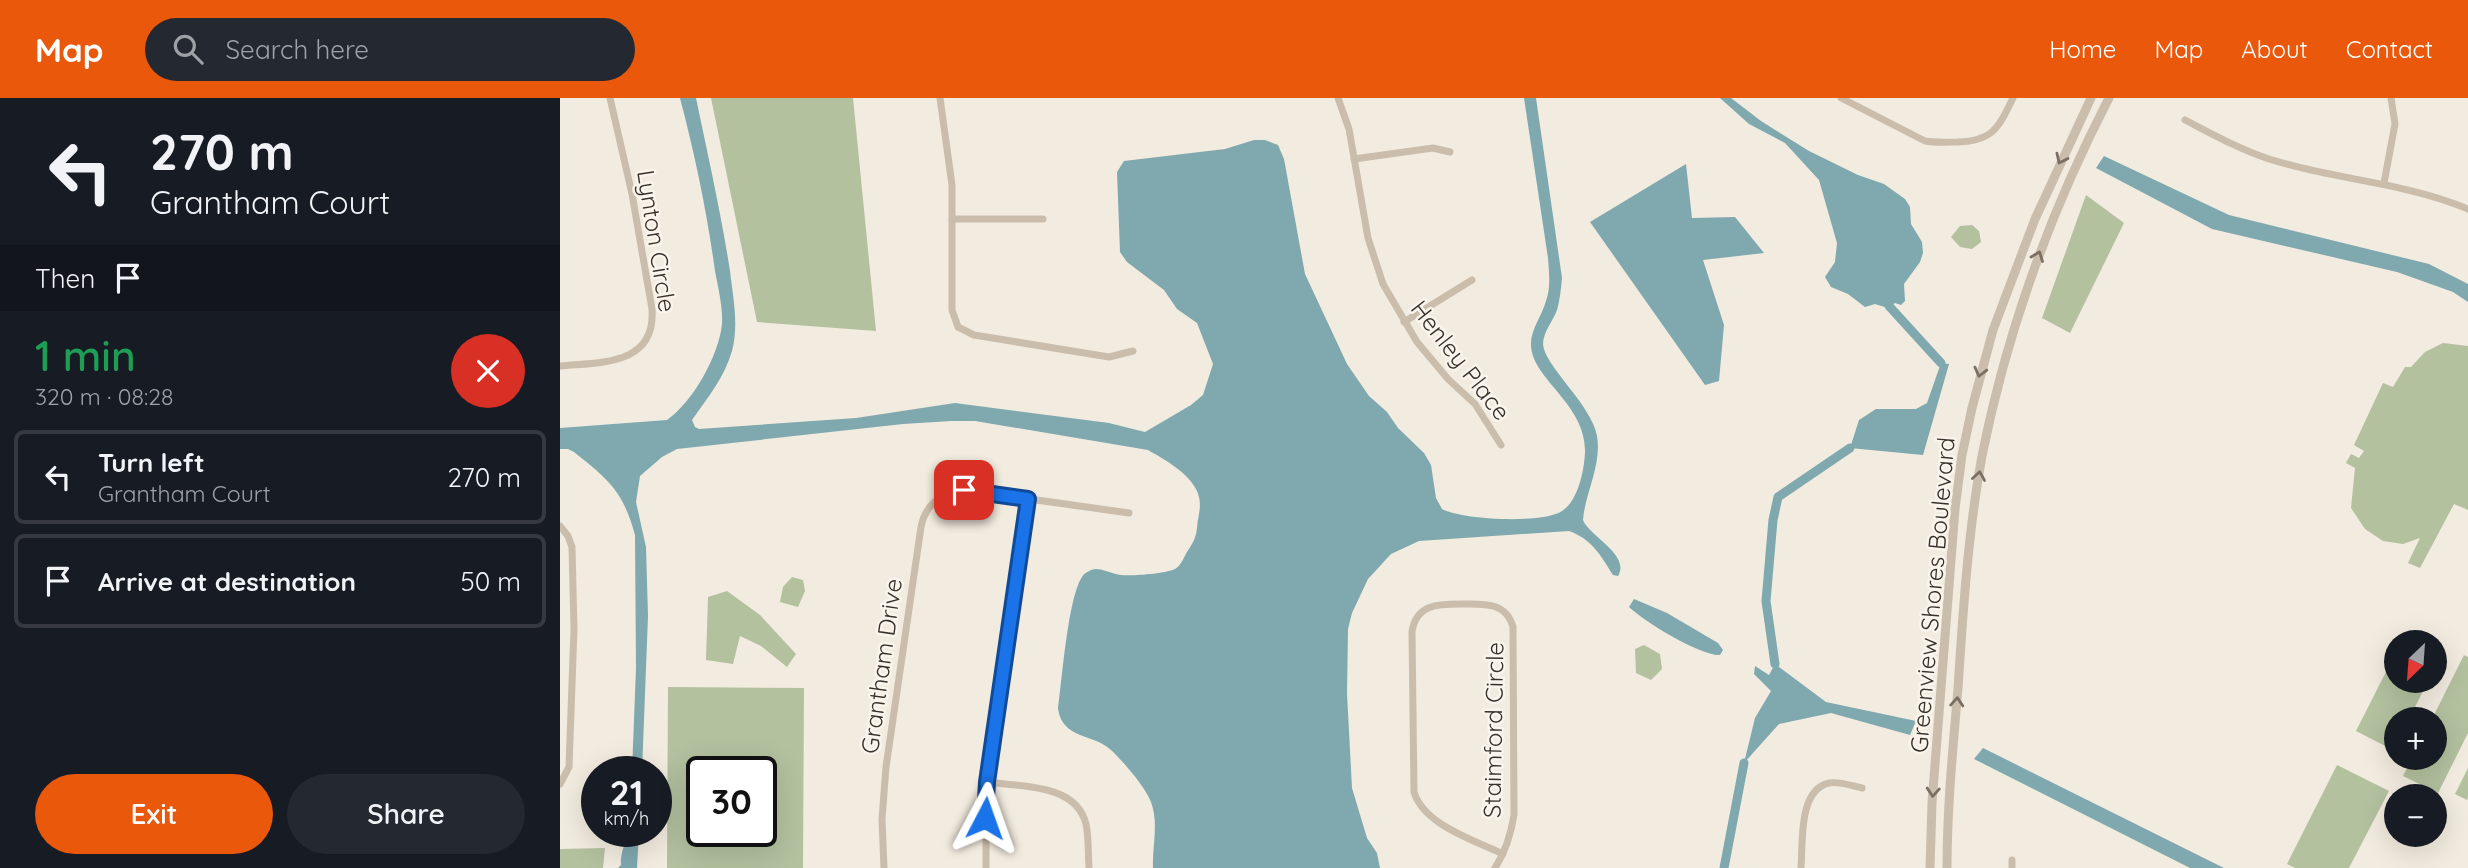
<!DOCTYPE html>
<html lang="en">
<head>
<meta charset="utf-8">
<style>
  :root { --surface:#171b24; --page:#242831; --text:#f1f3f6; --muted:#9ea1a6; --line:#363941; --accent:#ea580c }
  body { margin:0; font-family:Quicksand,sans-serif; background:var(--page); color:var(--text); height:100vh; display:flex; flex-direction:column; font-size:26px; white-space:nowrap }
  * { box-sizing:border-box; margin:0 }
  p { font-size:23px; color:var(--muted) }
  .icon { flex:none; width:38px; height:38px; fill:none; stroke:currentColor; stroke-width:2; stroke-linecap:round; stroke-linejoin:round }
  .map { position:relative; flex:1; overflow:hidden }
  .drawer { display:flex; flex-direction:column; background:var(--surface); width:560px }
  .drawer>* { flex:none }
  .top-card { background:#171b24; color:var(--text); overflow:hidden }
  .needle { width:46px; rotate:205deg }
  .buttons { position:absolute; left:1824px; top:532px; display:grid; gap:14px }
  .buttons a { display:grid; place-items:center; width:63px; height:63px; border-radius:50%; background:var(--surface); box-shadow:0 7px 28px #0002; font-size:35px }
  .speed { position:absolute; left:21px; top:658px; display:flex; gap:14px; font-size:35px; font-weight:700; text-align:center }
  .speed>* { display:grid; place-content:center; width:91px; height:91px; border-radius:50%; background:var(--surface); box-shadow:0 7px 28px #0002; line-height:1 }
  .speed small { font-size:18px; font-weight:400 }
  .speed .limit { border:4px solid #111; border-radius:10px; background:#fff; color:#111 }
  .pin { position:absolute; display:grid; place-items:center; width:60px; height:60px; color:#fff; margin:-30px; border-radius:14px; box-shadow:0 4px 10px #0006 }
  .me { position:absolute; width:77px; margin:-38px; rotate:4deg; stroke-linejoin:round; filter:drop-shadow(0 0 5px #0008) }
  .turn { display:flex; align-items:center; gap:24px; height:147px; padding:0 35px; font-size:32px }
  .turn .icon { width:91px; height:91px; stroke-width:2.5 }
  .turn b { display:block; font-size:49px; line-height:60px }
  .then { display:flex; align-items:center; height:66px; padding:0 35px; background:#0003; gap:14px; font-size:26px }
  .round { display:grid; place-items:center; flex:none; width:74px; height:74px; border-radius:37px; background:var(--page) }
  .overview { display:flex; align-items:center; justify-content:space-between; height:119px; padding:0 35px }
  h1 { font-size:42px; font-weight:600; line-height:52px; color:#1e9e55 }
  .button { display:flex; gap:14px; margin-top:auto; padding:14px 35px }
  .button a { flex:1; height:80px; border-radius:42px; background:var(--accent); color:#fff; font-size:28px; font-weight:600; line-height:80px; text-align:center }
  .button a+a { background:var(--page); color:var(--text) }
  ul { padding:0; list-style:none }
  li { display:flex; align-items:center; gap:21px; height:94px; margin:0 14px 10px; padding:0 21px; border:4px solid var(--line); border-radius:10px }
  li div { flex:1 }
  li b { display:block; font-size:26px }
  li em { font-style:normal }
  header { display:flex; align-items:center; gap:42px; box-sizing:border-box; height:98px; padding:0 35px; background:var(--accent); color:#fff }
  header strong { font-size:33px }
  nav { display:flex; gap:38px; margin-inline-start:auto; font-size:24px }
  .search { width:490px; height:63px; background:var(--page); display:flex; align-items:center; gap:18px; box-sizing:border-box; padding:0 24px; border-radius:38px; color:var(--muted); font-size:26px }
  main { display:flex; flex:1; min-height:0 }
  .map>svg:first-child { display:block }
</style>
</head>
<body>
<header>
<strong>Map</strong>
<div class="search"><svg class="icon" aria-label="search" viewBox="0 0 24 24"><circle cx="10" cy="10" r="6"/><path d="M15 15l6 6"/></svg>Search here</div>
<nav><a>Home</a><a>Map</a><a>About</a><a>Contact</a></nav>
</header>
<main>
<section class="drawer">
<div class="top-card">
<div class="turn"><svg class="icon" aria-label="left" viewBox="0 0 24 24"><path d="M17 20v-9H6M10 6l-5 5 5 5"/></svg><div><b>270 m</b>Grantham Court</div></div>
<div class="then">Then<svg class="icon" aria-label="arrive" viewBox="0 0 24 24"><path d="M6 21V4h12l-3 4 3 4H6"/></svg></div>
</div>
<div class="overview"><div><h1>1 min</h1><p>320 m · 08:28</p></div><a class="round" style="background:#d93025;color:#fff"><svg class="icon" aria-label="close" viewBox="0 0 24 24"><path d="M6 6l12 12M18 6L6 18"/></svg></a></div>
<ul>
<li><svg class="icon" aria-label="left" viewBox="0 0 24 24"><path d="M17 20v-9H6M10 6l-5 5 5 5"/></svg><div><b>Turn left</b><p>Grantham Court</p></div><em>270 m</em></li>
<li><svg class="icon" aria-label="arrive" viewBox="0 0 24 24"><path d="M6 21V4h12l-3 4 3 4H6"/></svg><div><b>Arrive at destination</b></div><em>50 m</em></li>
</ul>
<div class="button"><a>Exit</a><a>Share</a></div>
</section>
<div class="map">
<svg width="1908" height="770" viewBox="0 0 1908 770">
  <rect width="100%" height="100%" fill="#f2ebdf"/>
  <!-- green -->
  <g fill="#b3c19f" fill-rule="evenodd">
    <path d="M151,0h142l23,233 -119,-9z"/>
    <path d="M1526,97l38,28 -54,110 -28,-15z"/>
    <path d="M1412,127l7,6 2,11 -9,7 -12,-2 -9,-10 9,-11z"/>
    <path d="M1883,245l25,3v164l-14,-6 -34,64 -12,-5 12,-25 -17,6 -20,-3 -18,-12 -14,-21 4,-40 -9,-5 5,-9 8,4 5,-7 -10,-6 29,-62 10,4 12,-20h6l14,-15z"/>
    <path d="M232,479l11,3 2,11 -7,16 -18,-5 3,-15z"/>
    <path d="M167,493l33,24 36,39 -9,13 -26,-21 -21,-10 -7,28 -27,-4 2,-63z"/>
    <path d="M1084,547l16,9 2,15 -11,11 -15,-7 -1,-24z"/>
    <path d="M1836,554v29h32l-19,38h-13v25l-3,6 -37,-19z"/>
    <path d="M1904,557l4,2v76l-30,60 -35,-17 9,-18h22v-39h-2z"/>
    <path d="M108,589l136,1 -1,180h-136zM142,674h59v59h-59z"/>
    <path d="M1777,667l52,26 -40,77h-54l-8,-4z"/>
    <path d="M1908,670v29l-1,3 -12,-6z"/>
    <path d="M45,750l-2,20h-43v-19z"/>
  </g>
  <!-- water -->
  <g fill="#7fa8af">
    <path d="M120,0h16c12,58 25,115 34,173 3,27 9,53 2,80 -8,27 -24,46 -40,69l3,7 4,2 157,-11 99,-15 154,20 36,9 46,-27 12,-10 10,-31 -16,-41 -20,-14 -13,-19 -37,-28 -7,-10 -3,-80 7,-11 101,-12 29,-9h11l13,5 6,14 21,115 42,90 22,32 18,16 11,16 26,25 7,12 5,33 6,11c21,11 101,15 120,2 16,-10 22,-40 23,-58 2,-48 -52,-73 -54,-107 -1,-16 11,-30 15,-45 5,-14 3,-28 2,-43l-24,-160h12l26,180c-1,11 -2,21 -5,32 -4,11 -14,22 -14,34 1,22 49,61 54,92 5,29 -12,57 -14,84 6,16 48,35 35,56l-5,-1c-12,-19 -21,-36 -44,-44l-150,10 -28,13 -23,25 -16,34 -4,16 -1,65 5,94 15,50 10,15 3,15h-227c-1,-21 6,-45 -2,-66 -5,-14 -28,-41 -40,-52 -18,-17 -48,-10 -53,-41 4,-29 10,-111 24,-132 2,-4 8,-7 13,-8 9,0 18,5 26,6 12,1 43,-1 54,-6 6,-3 9,-12 12,-17 6,-9 9,-14 10,-24 1,-14 6,-23 0,-37 -9,-19 -32,-31 -49,-41l-173,-29h-24l-48,3 -226,25 -15,8 -22,19 -4,26 10,45 2,69 -6,156h-10l4,-104 -1,-133c-12,-44 -26,-55 -61,-83l-6,-3h-8v-21l107,-8c26,-18 52,-65 55,-96 1,-17 -4,-37 -7,-53 -8,-59 -20,-116 -35,-173z"/>
    <path d="M1160,0h11l30,23 48,30 49,24 26,9 21,15 5,8 1,17 11,18 1,11 -3,9 -16,22 1,17 -4,4 -6,-2 -7,5 -13,-4 -10,3 -17,-13 -17,-7 -6,-10 10,-15 2,-19 -18,-63 -34,-37 -36,-19z"/>
    <path d="M1544,58l125,59 200,49 39,20v18l-15,-10 -56,-20 -185,-43 -116,-61z"/>
    <path d="M1126,66l6,54 43,-1 29,36 -61,7 21,65 -5,56 -14,4 -115,-163z"/>
    <path d="M1381,265l8,1 -26,91 -73,-7 9,-28 17,-11h40l11,-6z"/>
    <path d="M1074,501l33,14 51,30 5,7 -3,5c-20,1 -75,-33 -91,-48z"/>
    <path d="M1215,566l51,38 90,19 -6,14 -79,-22 -52,11 -35,39 11,-45 16,-27 -17,-17 1,-8 14,9z"/>
    <path d="M1423,650l241,120h-34l-216,-109z"/>
    <path d="M68,733h11l-2,37h-19l3,-3c-1,-13 5,-22 7,-34z"/>
  </g>
  <g fill="none" stroke-linecap="round" stroke-linejoin="round">
    <!-- canal -->
    <g stroke="#7fa8af" stroke-width="9">
      <path d="M1329,208l52,57"/>
      <path d="M1215,566l-9,-63 7,-81 5,-23 72,-49"/>
      <path d="M1164,770l20,-105"/>
    </g>
    <!-- minor -->
    <g stroke="#cbbdab" stroke-width="7">
      <path d="M380,0l12,87v125l6,17 16,8 135,22 24,-6"/>
      <path d="M778,0l11,31 19,109 15,46 34,58 31,37 27,25 26,41"/>
      <path d="M1281,0l84,43c11,2 22,1 33,1 35,-1 41,-15 55,-44"/>
      <path d="M1625,22c27,14 54,29 84,39 65,21 135,23 199,50"/>
      <path d="M794,61l79,-11 17,4"/>
      <path d="M1824,85l11,-59 -4,-26"/>
      <path d="M392,121h91"/>
      <path d="M844,224l68,-42"/>
      <path d="M0,268c40,-4 96,0 92,-57l-20,-115 -22,-96"/>
      <path d="M0,428l8,10 4,11 2,82 -5,138 -9,17"/>
      <path d="M427,684c33,5 89,1 99,42 3,14 2,30 3,44"/>
      <path d="M1452,762v8"/>
      <path d="M324,770l-2,-49 4,-52 35,-240c4,-22 21,-36 44,-37l164,23"/>
      <path d="M426,770v-73l42,-296"/>
      <path d="M935,770c11,-17 16,-34 19,-53l-1,-188c-7,-25 -28,-23 -50,-23 -23,0 -47,-1 -51,28l2,160c10,33 60,48 89,62"/>
      <path d="M1241,770c2,-25 -3,-78 28,-85 10,-2 23,3 33,5"/>
    </g>
    <!-- tertiary -->
    <g stroke="#cbbdab" stroke-width="9">
      <path d="M1370,770l2,-65 23,-294 7,-54 10,-47 21,-78 42,-111 56,-121"/>
      <path d="M1387,770c0,-60 6,-120 11,-180 5,-77 10,-155 24,-232 25,-125 68,-244 127,-358"/>
    </g>
  </g>
  <!-- one-way arrows -->
  <defs><path id="oneway-chevron" d="M-2-3.5L2.5 0L-2 3.5" fill="none" stroke-width="1.6" stroke-linecap="round" stroke-linejoin="round" transform="scale(1.75)"/></defs>
  <g stroke="#7b6f64">
    <use href="#oneway-chevron" transform="translate(1501 61) rotate(115)"/>
    <use href="#oneway-chevron" transform="translate(1478 158) rotate(-69)"/>
    <use href="#oneway-chevron" transform="translate(1420 274) rotate(104)"/>
    <use href="#oneway-chevron" transform="translate(1419 378) rotate(-81)"/>
    <use href="#oneway-chevron" transform="translate(1397 604) rotate(-86)"/>
    <use href="#oneway-chevron" transform="translate(1373 694) rotate(94)"/>
  </g>
  <g fill="none" stroke-linecap="round" stroke-linejoin="round">
    <defs>
      <path id="route" d="M404,392l64,9 -41,283 -2,36"/>
    </defs>
    <!-- route casing -->
    <use href="#route" stroke="#114b97" stroke-width="18"/>
    <!-- route -->
    <use href="#route" stroke="#1a73e8" stroke-width="12"/>
  </g>
  <g text-anchor="middle" dominant-baseline="central" stroke-width="5" stroke-linejoin="round" paint-order="stroke">
    <!-- street labels -->
    <g font-size="24" fill="#39302a" stroke="#faf5ec">
      <text transform="translate(97 143) rotate(81)">Lynton Circle</text>
      <text transform="translate(901 262) rotate(52)">Henley Place</text>
      <text transform="translate(1372 497) rotate(-85)">Greenview Shores Boulevard</text>
      <text transform="translate(321 568) rotate(-82)">Grantham Drive</text>
      <text transform="translate(933 632) rotate(-89)">Staimford Circle</text>
    </g>
  </g>
</svg>
<div class="buttons">
<a><svg class="needle" viewBox="-14 -14 28 28"><path d="M0-13l5 13h-10z" fill="#e53935"/><path d="M0 13l5-13h-10z" fill="#9ea1a6"/></svg></a>
<a>+</a>
<a>−</a>
</div>
<div class="speed"><div>21<small>km/h</small></div><div class="limit">30</div></div>
<div class="pin" style="left:404px;top:392px;background:#d93025"><svg class="icon" aria-label="arrive" viewBox="0 0 24 24"><path d="M6 21V4h12l-3 4 3 4H6"/></svg></div>
<svg class="me" style="left:425px;top:720px" viewBox="-20 -20 40 40"><path d="M0-17L14 15 0 8-14 15z" fill="#1a73e8" stroke="#fff" stroke-width="4"/></svg>
</div>
</main>
</body>
</html>
